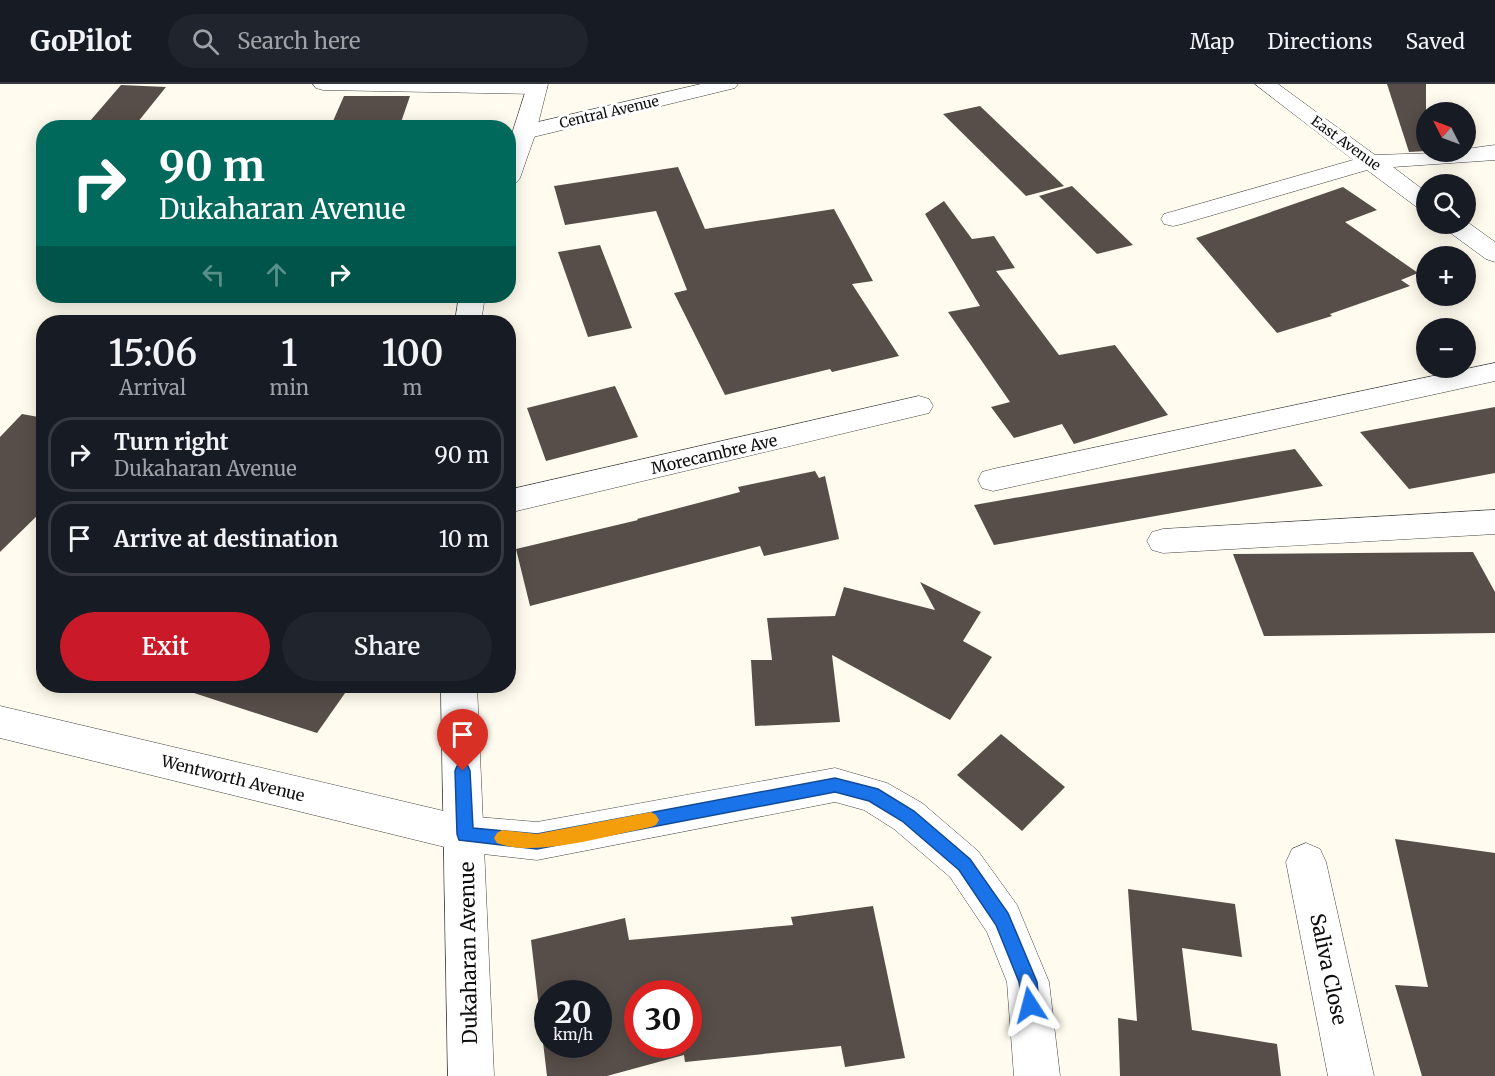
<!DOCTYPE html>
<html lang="en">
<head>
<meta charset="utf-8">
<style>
  :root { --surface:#171b24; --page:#20242c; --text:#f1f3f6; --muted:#9ea1a6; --line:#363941; --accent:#ca1a29 }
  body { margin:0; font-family:Merriweather,serif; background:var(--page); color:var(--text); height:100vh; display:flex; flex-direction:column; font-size:22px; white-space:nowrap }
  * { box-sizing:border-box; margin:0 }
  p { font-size:20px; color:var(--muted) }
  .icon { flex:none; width:33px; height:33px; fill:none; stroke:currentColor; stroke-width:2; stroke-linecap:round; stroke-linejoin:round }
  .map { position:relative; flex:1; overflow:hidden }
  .sheet { position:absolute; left:36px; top:231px; width:480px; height:378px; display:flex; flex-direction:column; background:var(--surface); border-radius:24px; box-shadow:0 3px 15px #0003 }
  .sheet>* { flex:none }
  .banner { position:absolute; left:36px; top:36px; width:480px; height:183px; border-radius:24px; box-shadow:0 3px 15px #0003; background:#00695c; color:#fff; overflow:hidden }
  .needle { width:39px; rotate:312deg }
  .buttons { position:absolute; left:1416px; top:18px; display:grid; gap:12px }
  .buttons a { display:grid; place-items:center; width:60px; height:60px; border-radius:50%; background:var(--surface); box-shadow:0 3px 15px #0003; font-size:30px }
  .speed { position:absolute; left:534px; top:896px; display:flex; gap:12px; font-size:30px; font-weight:700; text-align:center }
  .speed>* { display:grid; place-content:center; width:78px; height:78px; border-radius:50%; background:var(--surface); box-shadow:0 3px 15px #0003; line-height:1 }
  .speed small { font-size:15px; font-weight:400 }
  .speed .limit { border:9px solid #d22; background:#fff; color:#111 }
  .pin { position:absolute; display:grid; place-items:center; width:51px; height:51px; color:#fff; margin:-62px -26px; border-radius:50% 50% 50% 0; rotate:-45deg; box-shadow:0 0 6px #0007 }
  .pin .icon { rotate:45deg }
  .me { position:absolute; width:66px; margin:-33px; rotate:351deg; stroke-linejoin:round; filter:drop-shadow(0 0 4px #0008) }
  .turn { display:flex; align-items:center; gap:21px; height:126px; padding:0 24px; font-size:27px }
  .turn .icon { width:78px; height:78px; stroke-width:2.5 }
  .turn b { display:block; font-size:42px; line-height:51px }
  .lanes { display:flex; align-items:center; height:57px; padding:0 24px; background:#0003; justify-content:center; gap:30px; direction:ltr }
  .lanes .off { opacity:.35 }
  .eta { display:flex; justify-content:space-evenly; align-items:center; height:102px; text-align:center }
  .eta b { font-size:36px; font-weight:600; line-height:42px }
  .button { display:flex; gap:12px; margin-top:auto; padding:12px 24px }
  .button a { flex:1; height:69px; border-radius:36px; background:var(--accent); color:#fff; font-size:24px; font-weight:600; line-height:69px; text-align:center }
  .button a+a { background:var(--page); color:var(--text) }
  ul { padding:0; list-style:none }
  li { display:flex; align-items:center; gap:18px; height:75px; margin:0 12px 9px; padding:0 12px; border:3px solid var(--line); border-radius:24px }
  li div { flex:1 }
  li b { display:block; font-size:22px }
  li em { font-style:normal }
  header { display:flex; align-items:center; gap:36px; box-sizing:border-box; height:84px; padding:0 30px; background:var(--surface); border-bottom:2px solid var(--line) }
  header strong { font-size:28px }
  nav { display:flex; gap:33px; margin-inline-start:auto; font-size:21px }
  .search { width:420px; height:54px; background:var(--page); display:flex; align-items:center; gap:15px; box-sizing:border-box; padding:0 21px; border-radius:33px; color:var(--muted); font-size:22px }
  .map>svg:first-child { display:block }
</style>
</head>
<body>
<header>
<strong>GoPilot</strong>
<div class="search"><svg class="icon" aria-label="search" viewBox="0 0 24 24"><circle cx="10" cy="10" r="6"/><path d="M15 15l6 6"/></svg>Search here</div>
<nav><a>Map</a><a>Directions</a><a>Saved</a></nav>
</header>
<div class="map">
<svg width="1495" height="992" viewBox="0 0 1495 992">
  <rect width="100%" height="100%" fill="#fffbee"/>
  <!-- building -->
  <g fill="#574e49" fill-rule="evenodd">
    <path d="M1387,0h39v67l-17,1z"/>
    <path d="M121,1l45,2 -33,41h-49z"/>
    <path d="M344,12h66l-11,32h-69z"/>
    <path d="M980,22l84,80 -38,10 -83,-82z"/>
    <path d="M678,83l27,62 129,-20 39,72 -21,3 47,72 -67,16 -2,-3 -105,26 -51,-102 13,-3 -31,-79 -91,14 -11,-39z"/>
    <path d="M1072,102l61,59 -36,9 -58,-58z"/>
    <path d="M1343,103l34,23 -32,12 73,51 -17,7 9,6 -80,28 2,2 -55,17 -81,-95z"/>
    <path d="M944,117l28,38 22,-3 21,32 -19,3 63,84 56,-10 53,70 -94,29 -12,-20 -48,14 -23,-31 19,-5 -62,-90 32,-6 -55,-92z"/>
    <path d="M600,161l32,83 -44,9 -30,-85z"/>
    <path d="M615,302l23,51 -92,24 -19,-53z"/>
    <path d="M1495,323v66l-86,16 -49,-57z"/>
    <path d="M22,330l22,4v91l-44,43v-115z"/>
    <path d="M1295,365l28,37 -329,59 -20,-40z"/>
    <path d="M815,387l4,7 6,-2 14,63 -75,17 -4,-10 -230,60 -14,-57 122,-29 -1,-1 103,-27 -2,-5z"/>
    <path d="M1473,468l22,40v41l-231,3 -31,-82z"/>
    <path d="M920,498l61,30 -18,29 29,16 -42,63 -118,-65 8,67 -85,4 -4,-66h21l-5,-42 68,-2 9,-29 91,23z"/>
    <path d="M192,602h158l-33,47 -126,-41z"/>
    <path d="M1001,650l64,53 -43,44 -65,-56z"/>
    <path d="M1395,755l100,14v223h-73l-27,-91 33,2z"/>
    <path d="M1128,805l107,15 7,53 -60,-9 10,82 85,14 4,32h-161l-2,-58 19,3z"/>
    <path d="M873,822l32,152 -60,9 -4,-21 -156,16 -1,-7 -77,21h-60l-16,-136 94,-22 4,22 164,-15 -2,-8zM548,909h50v51h-50zM638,909h50v51h-50z"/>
  </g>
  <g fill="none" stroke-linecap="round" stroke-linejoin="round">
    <defs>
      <g id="minor">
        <path d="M313,0h232l2,4 -3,4 -7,2 -214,-4 -7,-2z"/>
        <path d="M701,0h37l-3,4 -210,51 -8,-2 -3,-5 3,-5z"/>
        <path d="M1255,0h23l97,71 91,-3v-3l29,-4v15l-102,7 33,25v18l-8,-2 -51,-38 -185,54 -9,2 -9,-2 -3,-5 3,-5 189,-54z"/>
        <path d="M1466,137l29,21v20l-9,-3 -41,-30 -3,-5h24z"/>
        <path d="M1495,279v18l-502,110 -11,-3 -4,-8 4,-8 11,-3z"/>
        <path d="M919,312l10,3 4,7 -4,7 -421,100v-23z"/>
        <path d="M1495,426v24l-332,19 -11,-3 -5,-9 5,-9 11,-3z"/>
        <path d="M0,622l465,110 72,6 298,-54 52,15 35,20 56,48 39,54 32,77 11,94h-46l-7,-94 -20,-50 -37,-55 -56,-48 -30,-19 -29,-8 -298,58 -72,-8 -465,-114z"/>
        <path d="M1306,759l14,6 6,13 48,214h-46l-42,-214 6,-13z"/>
      </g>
      <g id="tertiary">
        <path d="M528,0h20l-12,48 -16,46 -4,5 -8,2v-39z"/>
        <path d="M459,212h26l-4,26h-26z"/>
        <path d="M441,602h36l17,390h-46z"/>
      </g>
    </defs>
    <!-- minor casing -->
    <use href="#minor" stroke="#414141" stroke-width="1"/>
    <!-- tertiary casing -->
    <use href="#tertiary" stroke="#414141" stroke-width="1"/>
    <!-- minor -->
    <use href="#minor" fill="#fff" fill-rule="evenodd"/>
    <!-- tertiary -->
    <use href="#tertiary" fill="#fff" fill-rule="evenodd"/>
  </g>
  <!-- route -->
  <path fill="#1a73e8" stroke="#114b97" stroke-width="1.5" d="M463,680l5,2 2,5 3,57 64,6 298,-56 43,11 36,22 56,48 38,54 29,69 2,23 -2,7 -7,2 -6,-2 -5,-30 -23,-57 -37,-55 -57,-49 -33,-20 -34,-9 -298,57 -78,-9 -2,-6 -2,-63 2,-5z"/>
  <!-- slow -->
  <path fill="#f59e0b" d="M651,728l5,3 3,5 -3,5 -5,2c-41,8 -116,31 -154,16l-3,-5 3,-5 5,-3 35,4z"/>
  <g text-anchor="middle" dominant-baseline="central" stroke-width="6" stroke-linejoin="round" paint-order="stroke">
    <!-- far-street labels -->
    <g font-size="14" fill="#0e0e0e" stroke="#fff">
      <text transform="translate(609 28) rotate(-13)">Central Avenue</text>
      <text transform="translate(1346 59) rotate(36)">East Avenue</text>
    </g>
    <!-- street labels -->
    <g font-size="16" fill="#0e0e0e" stroke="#fff">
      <text transform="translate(714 370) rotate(-13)">Morecambre Ave</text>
      <text transform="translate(233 694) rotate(14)">Wentworth Avenue</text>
    </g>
    <!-- near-street labels -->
    <g font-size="20" fill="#0e0e0e" stroke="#fff">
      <text transform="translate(468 869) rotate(-91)">Dukaharan Avenue</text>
      <text transform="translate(1329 885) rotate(78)">Saliva Close</text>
    </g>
  </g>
</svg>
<div class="buttons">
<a><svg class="needle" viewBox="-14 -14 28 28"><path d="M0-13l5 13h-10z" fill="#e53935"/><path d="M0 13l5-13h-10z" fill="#9ea1a6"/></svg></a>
<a><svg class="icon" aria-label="search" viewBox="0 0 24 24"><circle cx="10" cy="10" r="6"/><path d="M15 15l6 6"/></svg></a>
<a>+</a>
<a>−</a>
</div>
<div class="speed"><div>20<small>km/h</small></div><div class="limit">30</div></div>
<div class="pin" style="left:463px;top:687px;background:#d93025"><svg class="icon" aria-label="arrive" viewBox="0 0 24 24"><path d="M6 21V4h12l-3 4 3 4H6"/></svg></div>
<svg class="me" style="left:1030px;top:921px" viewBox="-20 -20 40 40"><path d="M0-17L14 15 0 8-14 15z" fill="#1a73e8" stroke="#fff" stroke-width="4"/></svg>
<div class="banner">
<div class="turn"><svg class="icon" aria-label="right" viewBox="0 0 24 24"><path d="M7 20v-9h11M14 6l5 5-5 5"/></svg><div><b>90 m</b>Dukaharan Avenue</div></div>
<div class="lanes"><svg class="icon off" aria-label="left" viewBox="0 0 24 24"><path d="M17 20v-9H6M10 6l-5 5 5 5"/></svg><svg class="icon off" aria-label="ahead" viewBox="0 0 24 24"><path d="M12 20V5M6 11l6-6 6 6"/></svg><svg class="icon" aria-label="right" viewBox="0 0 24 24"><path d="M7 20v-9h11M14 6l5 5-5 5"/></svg></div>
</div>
<section class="sheet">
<div class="eta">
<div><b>15:06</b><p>Arrival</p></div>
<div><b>1</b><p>min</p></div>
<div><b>100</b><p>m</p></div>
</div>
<ul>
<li><svg class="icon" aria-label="right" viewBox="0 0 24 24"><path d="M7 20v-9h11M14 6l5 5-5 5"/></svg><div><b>Turn right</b><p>Dukaharan Avenue</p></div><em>90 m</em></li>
<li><svg class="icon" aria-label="arrive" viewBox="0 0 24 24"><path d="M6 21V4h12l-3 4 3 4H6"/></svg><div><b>Arrive at destination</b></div><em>10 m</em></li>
</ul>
<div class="button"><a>Exit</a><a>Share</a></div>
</section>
</div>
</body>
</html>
